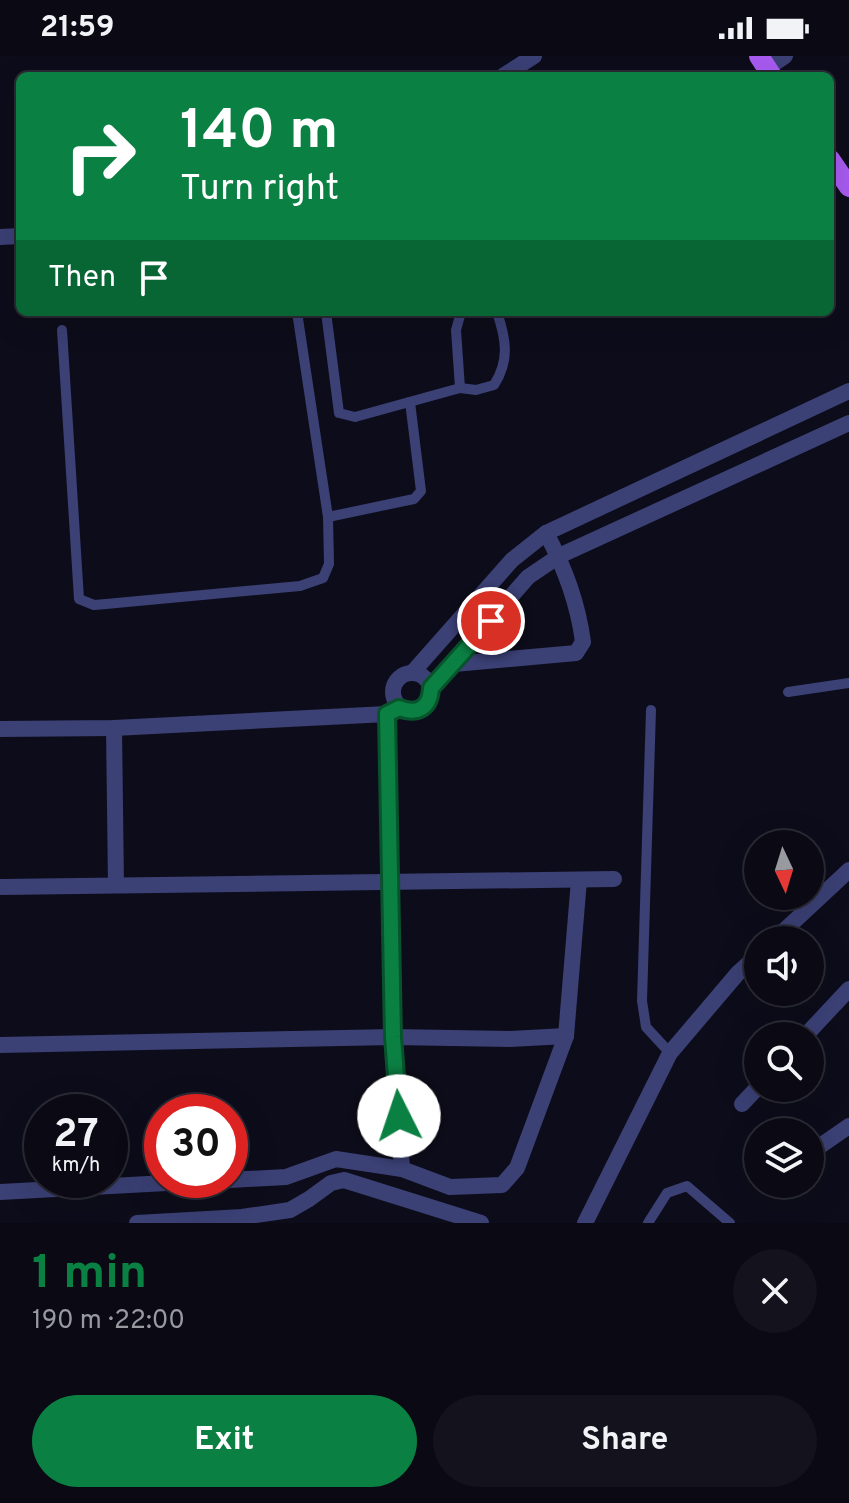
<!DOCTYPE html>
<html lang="en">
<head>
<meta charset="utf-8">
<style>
  :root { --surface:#0a0914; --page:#13121d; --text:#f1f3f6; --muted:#999aa0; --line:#2a2a34; --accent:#0b8043 }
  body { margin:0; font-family:Overpass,sans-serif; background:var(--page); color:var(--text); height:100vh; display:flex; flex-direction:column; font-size:30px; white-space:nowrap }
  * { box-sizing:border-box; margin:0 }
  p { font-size:26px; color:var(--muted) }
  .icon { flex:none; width:44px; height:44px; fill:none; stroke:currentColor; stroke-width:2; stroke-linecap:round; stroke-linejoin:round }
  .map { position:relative; height:1167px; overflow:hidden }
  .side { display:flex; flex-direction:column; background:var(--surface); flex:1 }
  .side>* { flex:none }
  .guide { position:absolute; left:16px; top:16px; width:818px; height:244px; border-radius:12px; box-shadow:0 8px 32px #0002,0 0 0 2px var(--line); background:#0b8043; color:#fff; overflow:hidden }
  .needle { width:52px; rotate:176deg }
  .tools { position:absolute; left:744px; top:774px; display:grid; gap:16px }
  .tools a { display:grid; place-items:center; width:80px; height:80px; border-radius:50%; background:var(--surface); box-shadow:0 8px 32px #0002,0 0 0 2px var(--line); font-size:40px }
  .speed { position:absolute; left:24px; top:1038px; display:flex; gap:16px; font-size:40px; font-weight:700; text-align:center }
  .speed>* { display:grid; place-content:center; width:104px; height:104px; border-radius:50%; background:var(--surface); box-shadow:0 8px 32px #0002,0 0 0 2px var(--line); line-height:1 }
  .speed small { font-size:20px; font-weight:400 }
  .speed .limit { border:12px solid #d22; background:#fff; color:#111 }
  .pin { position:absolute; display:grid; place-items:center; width:68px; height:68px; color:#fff; margin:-34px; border:4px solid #fff; border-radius:50%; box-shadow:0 2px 8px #0007 }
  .me { position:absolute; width:88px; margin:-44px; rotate:356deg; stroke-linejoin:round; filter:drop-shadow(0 0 6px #0008) }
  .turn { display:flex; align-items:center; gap:28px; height:168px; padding:0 32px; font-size:36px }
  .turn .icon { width:104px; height:104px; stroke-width:2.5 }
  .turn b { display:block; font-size:56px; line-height:68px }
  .then { display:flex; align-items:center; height:76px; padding:0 32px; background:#0003; gap:16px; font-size:30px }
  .round { display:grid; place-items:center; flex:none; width:84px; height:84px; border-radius:42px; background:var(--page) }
  .summary { display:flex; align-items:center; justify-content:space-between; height:136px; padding:0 32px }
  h1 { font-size:48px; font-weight:700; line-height:60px; color:var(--accent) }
  .cta { display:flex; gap:16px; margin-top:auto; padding:16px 32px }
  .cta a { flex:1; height:92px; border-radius:48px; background:var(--accent); color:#fff; font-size:32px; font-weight:700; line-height:92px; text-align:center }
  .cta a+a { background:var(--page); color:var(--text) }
  .status { display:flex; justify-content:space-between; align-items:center; height:56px; padding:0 40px; background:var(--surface); direction:ltr }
  .status svg { height:22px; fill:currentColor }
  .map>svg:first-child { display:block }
</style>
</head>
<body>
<div class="status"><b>21:59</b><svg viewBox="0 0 49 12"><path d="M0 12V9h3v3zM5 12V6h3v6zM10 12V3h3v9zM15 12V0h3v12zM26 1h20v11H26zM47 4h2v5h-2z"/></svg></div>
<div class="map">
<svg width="849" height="1167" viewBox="0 0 849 1167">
  <rect width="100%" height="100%" fill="#0d0c1a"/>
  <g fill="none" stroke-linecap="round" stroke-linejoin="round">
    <!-- lane -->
    <g stroke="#3b4075" stroke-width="10">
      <path d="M326,256l13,101 16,4 105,-29 16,2 18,-5c16,-25 12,-46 3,-73"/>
      <path d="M62,274l17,269 15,6 12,-1 194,-18 23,-8 6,-14 -1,-47 -31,-205"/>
      <path d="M460,332l-4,-58 5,-18"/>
      <path d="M328,461l86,-18 7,-8 -11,-89"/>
      <path d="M788,636l61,-9"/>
      <path d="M651,654l-9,291 4,26 24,26"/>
      <path d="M648,1167l19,-30 20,-7 43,37"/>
    </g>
    <!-- street -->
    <g stroke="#3b4075" stroke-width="16">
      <path d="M767,12l18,-12"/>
      <path d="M503,20l31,-20"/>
      <path d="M0,181l20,-1"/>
      <path d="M454,608l122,-11 7,-11c-5,-38 -19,-76 -37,-109"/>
      <circle cx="412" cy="636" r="19"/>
      <path d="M412,617l100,-113 34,-27 303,-142"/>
      <path d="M431,632l97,-111 31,-21 290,-133"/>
      <path d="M399,652l-12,6 6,323 9,132"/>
      <path d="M114,672l2,157"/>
      <path d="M0,673l114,-1 273,-14"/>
      <path d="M0,831l614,-8"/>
      <path d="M774,884l75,-70"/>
      <path d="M805,980l44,-47"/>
      <path d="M0,989l393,-8 117,2 56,-3"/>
      <path d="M742,1048l16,-17"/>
      <path d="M810,1097l39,-27"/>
      <path d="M230,1124l56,-3 50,-18 66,10 48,18 52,-2 15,-17 49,-132 13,-156"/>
      <path d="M0,1136l222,-12"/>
      <path d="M137,1167l105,-6 48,-7 19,-11 22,-16 13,-3 137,43"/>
      <path d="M585,1167l85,-170 68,-80 20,-18"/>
    </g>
    <!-- primary -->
    <g stroke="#a85bf0" stroke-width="20">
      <path d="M759,0l13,20"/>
      <path d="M830,103l19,28"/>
    </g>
  </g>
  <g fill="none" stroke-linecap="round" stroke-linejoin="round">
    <defs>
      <path id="route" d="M399,1060l-6,-79 -6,-323 12,-6c19,7 31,0 32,-20l60,-67"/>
    </defs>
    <!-- route casing -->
    <use href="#route" stroke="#07532c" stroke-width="20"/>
    <!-- route -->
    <use href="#route" stroke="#0b8043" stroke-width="14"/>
  </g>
</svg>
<div class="tools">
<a><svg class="needle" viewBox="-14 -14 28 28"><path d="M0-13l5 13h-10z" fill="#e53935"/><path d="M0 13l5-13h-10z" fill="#999aa0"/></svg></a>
<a><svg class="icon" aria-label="sound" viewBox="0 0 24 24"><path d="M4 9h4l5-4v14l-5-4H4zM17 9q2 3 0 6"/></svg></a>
<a><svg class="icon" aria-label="search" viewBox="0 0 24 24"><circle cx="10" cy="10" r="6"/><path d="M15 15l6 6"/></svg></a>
<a><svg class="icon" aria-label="layers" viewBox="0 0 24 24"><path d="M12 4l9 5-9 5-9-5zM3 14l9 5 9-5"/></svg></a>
</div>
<div class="speed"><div>27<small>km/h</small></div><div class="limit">30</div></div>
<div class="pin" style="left:491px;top:565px;background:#d93025"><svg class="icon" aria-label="arrive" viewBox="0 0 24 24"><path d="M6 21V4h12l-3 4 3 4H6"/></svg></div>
<svg class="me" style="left:399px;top:1060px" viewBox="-20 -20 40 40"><circle r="19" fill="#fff"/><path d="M0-13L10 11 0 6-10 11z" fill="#0b8043"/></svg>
<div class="guide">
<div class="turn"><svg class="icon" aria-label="right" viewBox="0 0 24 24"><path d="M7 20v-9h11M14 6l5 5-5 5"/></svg><div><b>140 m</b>Turn right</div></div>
<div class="then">Then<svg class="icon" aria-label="arrive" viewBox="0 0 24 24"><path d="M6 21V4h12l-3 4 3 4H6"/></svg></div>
</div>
</div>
<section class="side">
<div class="summary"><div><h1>1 min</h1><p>190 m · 22:00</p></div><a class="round"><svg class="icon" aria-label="close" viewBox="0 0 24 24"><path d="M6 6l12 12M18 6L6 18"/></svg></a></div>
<div class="cta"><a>Exit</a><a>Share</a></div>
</section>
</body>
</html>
